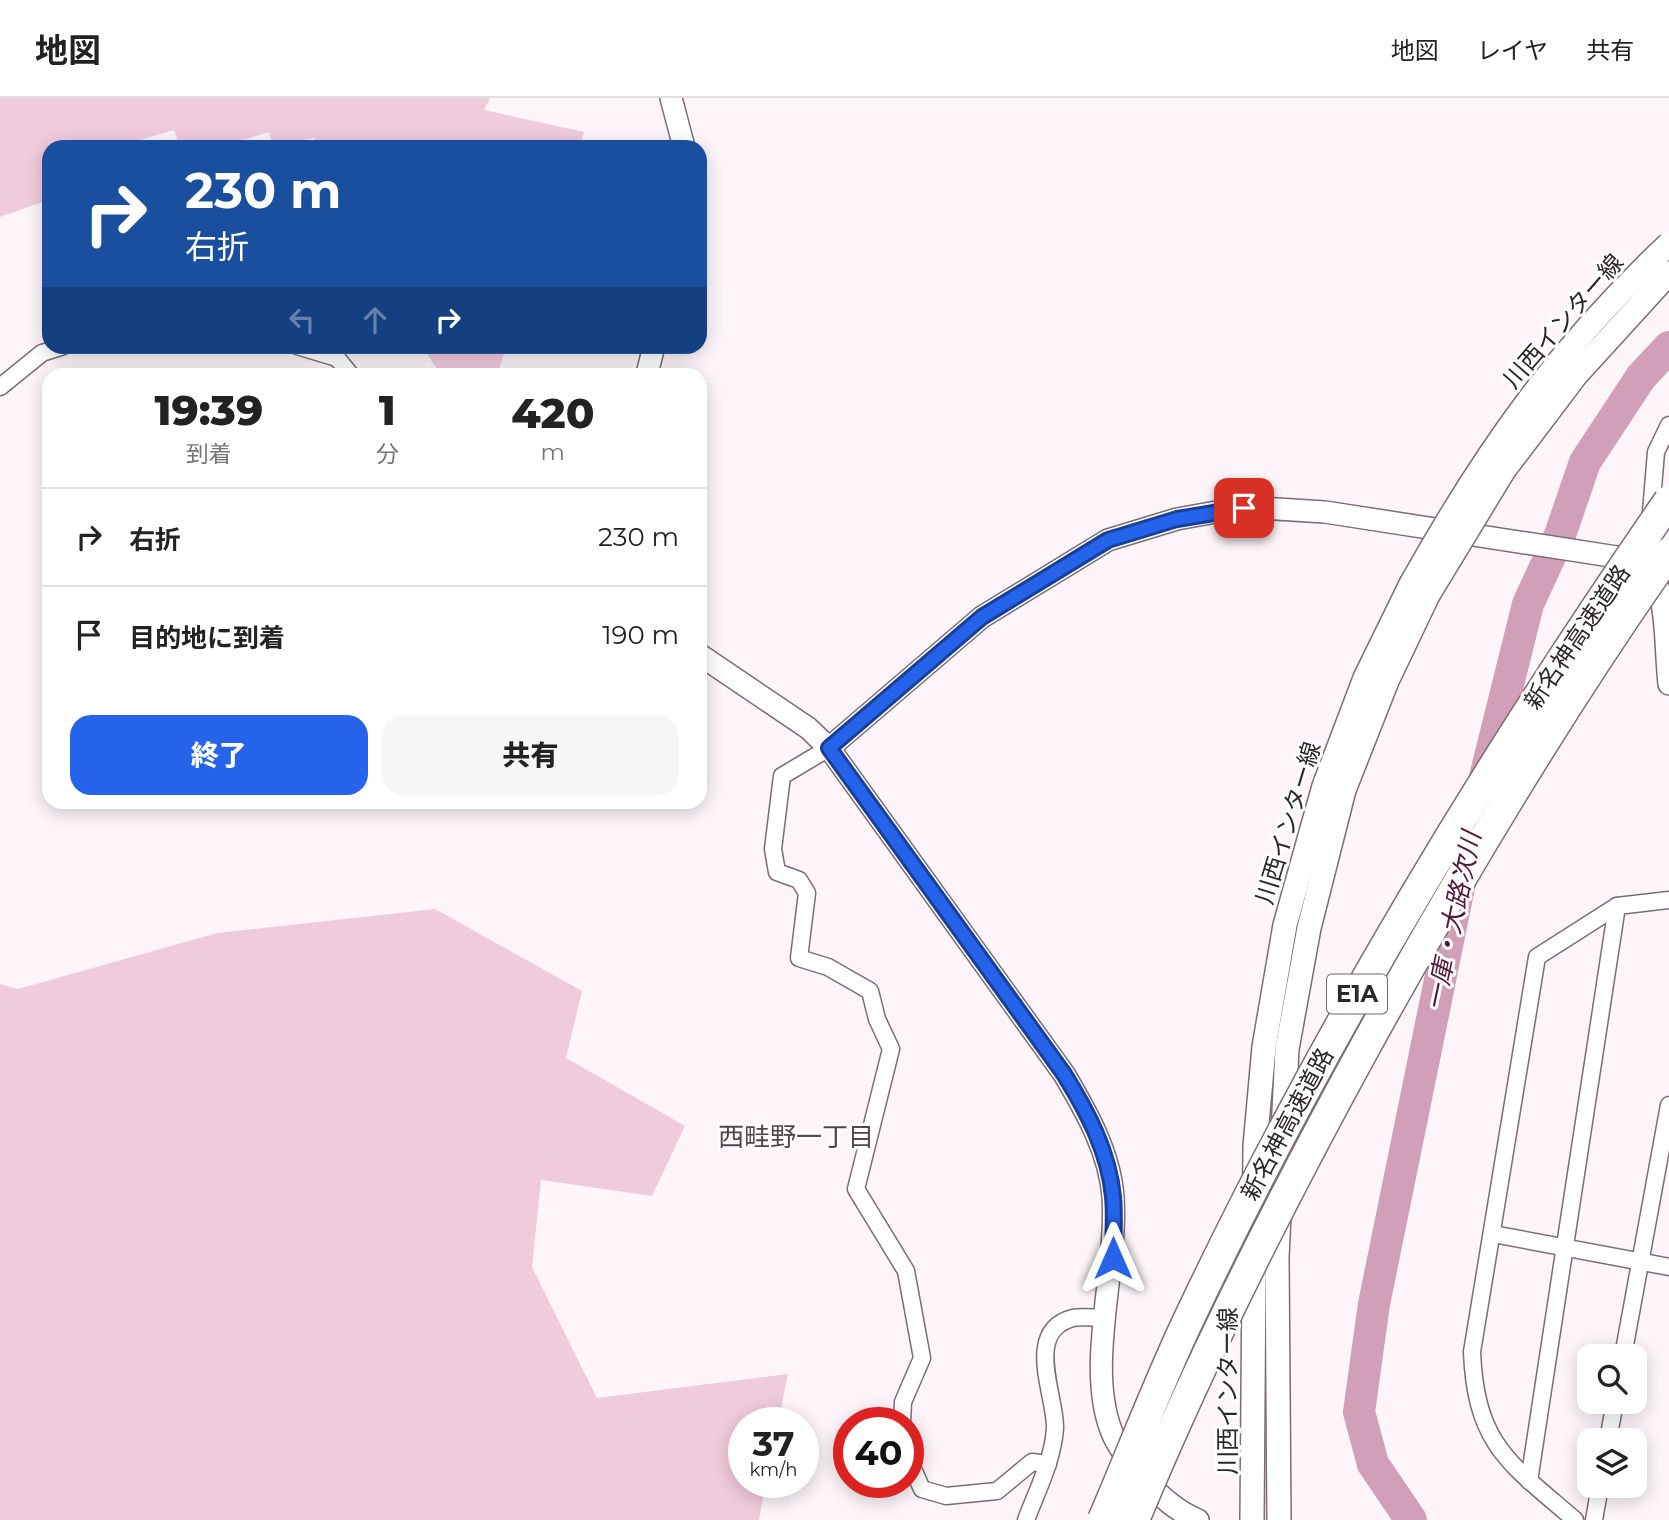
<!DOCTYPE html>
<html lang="ja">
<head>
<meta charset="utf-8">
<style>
  :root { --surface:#fff; --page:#f6f6f6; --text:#222; --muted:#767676; --line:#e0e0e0; --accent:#2563eb }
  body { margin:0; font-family:Montserrat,"Noto Sans JP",sans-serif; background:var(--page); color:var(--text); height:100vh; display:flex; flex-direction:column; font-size:26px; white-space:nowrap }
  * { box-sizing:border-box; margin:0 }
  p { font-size:23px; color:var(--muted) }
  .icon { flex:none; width:38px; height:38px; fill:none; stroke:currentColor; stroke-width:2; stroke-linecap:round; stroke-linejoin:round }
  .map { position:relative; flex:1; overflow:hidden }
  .details { position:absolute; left:42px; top:270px; width:665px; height:441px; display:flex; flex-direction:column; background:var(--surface); border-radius:21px; box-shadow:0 4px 18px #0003 }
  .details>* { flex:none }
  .hud { position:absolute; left:42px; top:42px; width:665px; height:214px; border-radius:21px; box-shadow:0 4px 18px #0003; background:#1a4fa0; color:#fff; overflow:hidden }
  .tools { position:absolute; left:1577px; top:1246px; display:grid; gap:14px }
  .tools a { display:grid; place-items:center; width:70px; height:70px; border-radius:14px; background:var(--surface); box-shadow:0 4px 18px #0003; font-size:35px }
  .speed { position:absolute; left:728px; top:1309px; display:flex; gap:14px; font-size:35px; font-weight:700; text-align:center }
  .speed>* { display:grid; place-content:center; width:91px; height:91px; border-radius:50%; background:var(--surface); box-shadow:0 4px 18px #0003; line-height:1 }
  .speed small { font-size:18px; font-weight:400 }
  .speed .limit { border:10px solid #d22; background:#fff; color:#111 }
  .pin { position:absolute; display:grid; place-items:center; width:60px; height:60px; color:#fff; margin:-30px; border-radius:14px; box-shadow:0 4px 10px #0006 }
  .me { position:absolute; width:77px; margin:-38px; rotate:0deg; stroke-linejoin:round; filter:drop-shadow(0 0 5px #0008) }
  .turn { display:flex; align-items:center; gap:24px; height:147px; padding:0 28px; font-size:32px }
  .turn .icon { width:91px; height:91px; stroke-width:2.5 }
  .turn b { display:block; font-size:49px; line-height:60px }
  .lanes { display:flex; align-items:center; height:66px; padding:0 28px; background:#0003; justify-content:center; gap:35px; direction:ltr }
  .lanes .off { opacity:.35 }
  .eta { display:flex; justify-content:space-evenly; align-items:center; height:119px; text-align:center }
  .eta b { font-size:42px; font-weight:800; line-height:49px }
  .action { display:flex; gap:14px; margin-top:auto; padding:14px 28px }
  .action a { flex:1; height:80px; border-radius:21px; background:var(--accent); color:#fff; font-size:28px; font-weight:800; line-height:80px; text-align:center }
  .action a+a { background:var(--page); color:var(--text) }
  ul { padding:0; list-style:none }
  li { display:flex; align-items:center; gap:21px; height:98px; padding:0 28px; border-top:2px solid var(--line) }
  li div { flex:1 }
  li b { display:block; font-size:26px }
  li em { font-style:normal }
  header { display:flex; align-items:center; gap:42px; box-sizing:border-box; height:98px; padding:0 35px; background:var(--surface); border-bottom:2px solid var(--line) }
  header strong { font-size:33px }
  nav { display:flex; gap:38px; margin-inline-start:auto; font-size:24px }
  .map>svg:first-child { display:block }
</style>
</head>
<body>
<header>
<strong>地図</strong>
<nav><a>地図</a><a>レイヤ</a><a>共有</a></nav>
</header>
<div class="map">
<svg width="1669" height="1422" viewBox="0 0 1669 1422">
  <rect width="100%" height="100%" fill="#fdf5f9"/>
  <!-- green -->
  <g fill="#f0cbdc">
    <path d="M0,0h490l-6,12 100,22 -4,15h-263l-3,-9 -41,8 -4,-14 -50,15h-39l-6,-17 -58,17h-67v53l-49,17z"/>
    <path d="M423,249h140l-2,7 -56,-4 -7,24h-58z"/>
    <path d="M435,811l147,82 -16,67 119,68 -33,70 -111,-16 -9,87 65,131 191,-24 -10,49h-34v59h22l-7,38h-759v-536l18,5 199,-56z"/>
  </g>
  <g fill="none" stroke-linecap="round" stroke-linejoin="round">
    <!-- river -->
    <g stroke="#d19fb7" stroke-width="32">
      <path d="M1485,679l43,-173 32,-69 25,-73 56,-85 28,-30"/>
      <path d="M1411,1422l-38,-56 -14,-52 15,-108 86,-422"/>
    </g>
    <defs>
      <g id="minor">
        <path d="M297,248l40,12 13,16"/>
        <path d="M0,289l42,-34 22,-7"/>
        <path d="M1650,426l6,-72 13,-27"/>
        <path d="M829,650l-47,28 -9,73 4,23 22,8 8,13 -8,65 29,9 42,24 7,28 14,30 -35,140 50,82 16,87 -19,44 -1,21"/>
        <path d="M1493,1136l176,33"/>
        <path d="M1623,1258l46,-251"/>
        <path d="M1608,1342l7,-38"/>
        <path d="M908,1360l14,31 24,7 51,-5 35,-29 16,2"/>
        <path d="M1529,1383l88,-575"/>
        <path d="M1026,1422c11,-29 27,-60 29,-92 1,-32 -32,-97 18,-110 9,-2 23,0 32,0"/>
        <path d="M1575,1422c-66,-57 -99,-75 -103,-168l65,-395 80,-51 52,-6"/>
        <path d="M1594,1422l6,-34"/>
      </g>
      <g id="tertiary">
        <path d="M671,0l13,49"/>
        <path d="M647,276l7,-28"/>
        <path d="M700,557l108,73 21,20 235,326c22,37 46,79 49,123 5,72 -27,167 -2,233 6,17 22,36 33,48 16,18 32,33 54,42"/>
        <path d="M829,650l153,-131 126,-77 69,-21 67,-12 81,5 324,50c20,46 15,72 20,122"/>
      </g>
      <g id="secondary">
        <path d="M1252,1422l3,-374 9,-99 21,-122 39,-139 41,-108 46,-94"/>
        <path d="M1279,1422l-2,-263 10,-208 22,-121 35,-138 43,-109 41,-86"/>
      </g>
    </defs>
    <!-- minor casing -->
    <use href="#minor" stroke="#7d6c74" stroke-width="19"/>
    <!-- tertiary casing -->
    <use href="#tertiary" stroke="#7d6c74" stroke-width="24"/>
    <!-- secondary casing -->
    <use href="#secondary" stroke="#7d6c74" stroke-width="26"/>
    <!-- minor -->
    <use href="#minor" stroke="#fff" stroke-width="16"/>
    <!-- tertiary -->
    <use href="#tertiary" stroke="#fff" stroke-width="21"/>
    <!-- secondary -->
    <use href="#secondary" stroke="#fff" stroke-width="23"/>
    <defs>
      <g id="secondary-bridge">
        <path d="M1411,486c74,-132 148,-237 258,-340"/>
        <path d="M1428,497l76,-125 72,-95 93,-102"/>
      </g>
      <g id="motorway-bridge">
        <path d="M1103,1422c28,-65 53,-131 83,-195 136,-289 301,-561 483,-824"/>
        <path d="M1134,1422c69,-167 150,-326 237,-484 92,-166 189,-328 298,-483"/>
      </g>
    </defs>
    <!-- secondary-bridge casing -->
    <use href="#secondary-bridge" stroke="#7d6c74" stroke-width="26" stroke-linecap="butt"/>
    <!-- motorway-bridge casing -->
    <use href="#motorway-bridge" stroke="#7d6c74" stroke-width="33" stroke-linecap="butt"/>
    <!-- secondary-bridge -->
    <use href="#secondary-bridge" stroke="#fff" stroke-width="23"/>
    <!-- motorway-bridge -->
    <use href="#motorway-bridge" stroke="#fff" stroke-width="30"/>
  </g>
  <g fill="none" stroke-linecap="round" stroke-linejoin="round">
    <defs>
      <path id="route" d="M1113,1160c0,-20 2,-41 0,-61 -4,-45 -26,-86 -49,-123l-235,-326 153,-131 126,-77 69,-21 67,-11"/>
    </defs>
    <!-- route casing -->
    <use href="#route" stroke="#184099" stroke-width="18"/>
    <!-- route -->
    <use href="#route" stroke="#2563eb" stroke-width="12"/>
  </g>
  <g text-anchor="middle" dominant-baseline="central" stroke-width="6" stroke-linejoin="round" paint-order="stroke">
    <!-- shield labels -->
    <rect fill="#fff" stroke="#6d686a" stroke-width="2" x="1327" y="876.5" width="60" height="39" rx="5"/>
    <g font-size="23" font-weight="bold" fill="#2e272a">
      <text x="1357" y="896">E1A</text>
    </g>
    <!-- street labels -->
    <g font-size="24" fill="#2e272a" stroke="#fff">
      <text transform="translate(1563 223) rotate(-49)">川西インター線</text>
      <text transform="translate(1577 539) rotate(-56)">新名神高速道路</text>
      <text transform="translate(1288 725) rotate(-73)">川西インター線</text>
      <text transform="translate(1287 1026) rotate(-62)">新名神高速道路</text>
      <text transform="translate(1227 1293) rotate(-90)">川西インター線</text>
    </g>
    <!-- water labels -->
    <g font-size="26" font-style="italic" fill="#531739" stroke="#fff">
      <text transform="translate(1453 823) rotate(-78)">一庫・大路次川</text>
    </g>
    <!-- neighbourhood labels -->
    <g font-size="26" fill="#54454c" stroke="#fff">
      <text x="796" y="1039">西畦野一丁目</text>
    </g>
  </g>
</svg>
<div class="tools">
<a><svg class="icon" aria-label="search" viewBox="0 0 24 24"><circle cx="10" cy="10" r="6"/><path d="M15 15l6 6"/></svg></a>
<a><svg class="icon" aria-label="layers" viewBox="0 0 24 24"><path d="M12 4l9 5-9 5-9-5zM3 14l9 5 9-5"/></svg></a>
</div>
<div class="speed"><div>37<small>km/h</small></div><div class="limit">40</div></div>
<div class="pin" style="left:1244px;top:410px;background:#d93025"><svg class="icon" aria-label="arrive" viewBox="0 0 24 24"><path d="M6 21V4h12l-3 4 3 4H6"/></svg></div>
<svg class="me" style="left:1113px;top:1160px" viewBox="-20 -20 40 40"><path d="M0-17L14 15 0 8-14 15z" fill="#2563eb" stroke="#fff" stroke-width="4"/></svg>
<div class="hud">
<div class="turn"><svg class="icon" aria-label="right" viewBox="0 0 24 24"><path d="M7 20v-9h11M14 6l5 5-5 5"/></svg><div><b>230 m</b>右折</div></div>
<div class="lanes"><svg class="icon off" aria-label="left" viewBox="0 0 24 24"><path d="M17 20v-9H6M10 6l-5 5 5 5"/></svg><svg class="icon off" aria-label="ahead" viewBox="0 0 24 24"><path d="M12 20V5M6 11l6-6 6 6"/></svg><svg class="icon" aria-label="right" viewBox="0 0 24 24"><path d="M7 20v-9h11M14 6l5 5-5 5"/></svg></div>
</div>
<section class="details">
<div class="eta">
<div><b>19:39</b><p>到着</p></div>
<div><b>1</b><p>分</p></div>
<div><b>420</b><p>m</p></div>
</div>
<ul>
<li><svg class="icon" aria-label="right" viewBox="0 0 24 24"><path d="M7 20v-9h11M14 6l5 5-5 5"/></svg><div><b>右折</b></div><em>230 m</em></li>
<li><svg class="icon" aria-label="arrive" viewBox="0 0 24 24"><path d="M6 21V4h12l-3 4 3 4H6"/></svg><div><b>目的地に到着</b></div><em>190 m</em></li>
</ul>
<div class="action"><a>終了</a><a>共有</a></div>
</section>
</div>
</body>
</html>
